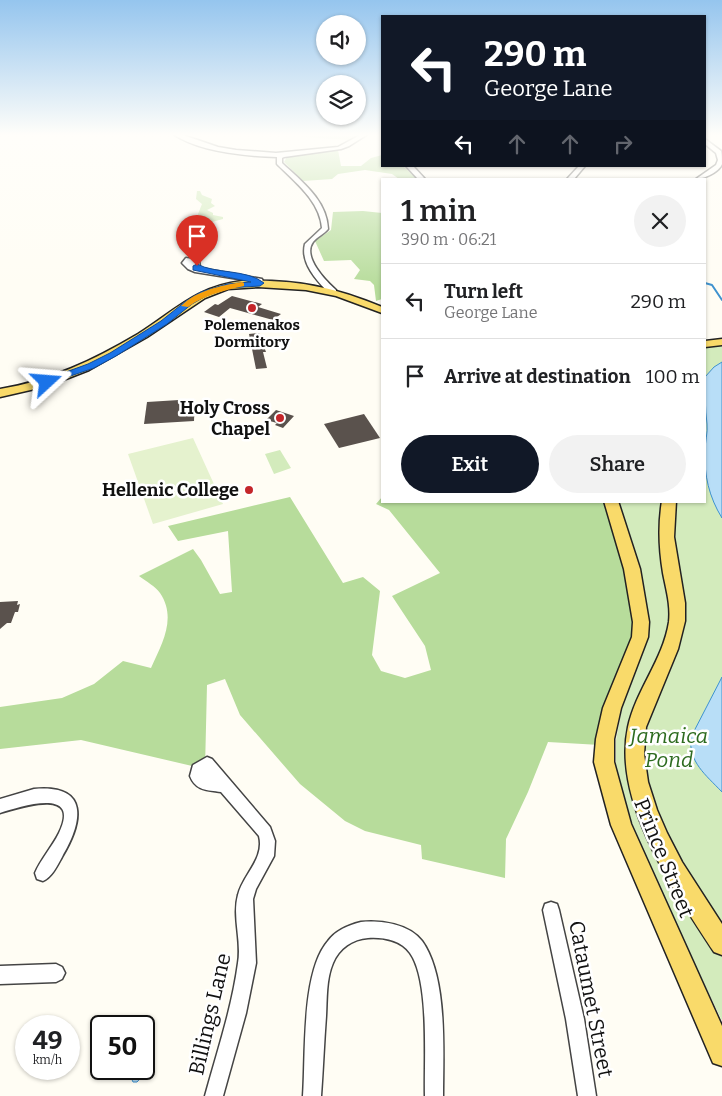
<!DOCTYPE html>
<html lang="en">
<head>
<meta charset="utf-8">
<style>
  :root { --surface:#fff; --page:#f2f2f2; --text:#202124; --muted:#757577; --line:#e0e0e0; --accent:#111827 }
  body { margin:0; font-family:Bitter,serif; background:var(--page); color:var(--text); height:100vh; display:flex; flex-direction:column; font-size:19px; white-space:nowrap }
  * { box-sizing:border-box; margin:0 }
  p { font-size:16px; color:var(--muted) }
  .icon { flex:none; width:28px; height:28px; fill:none; stroke:currentColor; stroke-width:2; stroke-linecap:round; stroke-linejoin:round }
  .map { position:relative; flex:1; overflow:hidden }
  .side { position:absolute; left:381px; top:178px; width:325px; height:325px; display:flex; flex-direction:column; background:var(--surface); border-radius:0px; box-shadow:0 1px 4px #0004 }
  .side>* { flex:none }
  .guide { position:absolute; left:381px; top:15px; width:325px; height:152px; border-radius:0px; box-shadow:0 1px 4px #0004; background:#111827; color:#fff; overflow:hidden }
  .buttons { position:absolute; left:316px; top:15px; display:grid; gap:10px }
  .buttons a { display:grid; place-items:center; width:50px; height:50px; border-radius:50%; background:var(--surface); box-shadow:0 1px 4px #0004; font-size:25px }
  .speed { position:absolute; left:15px; top:1015px; display:flex; gap:10px; font-size:25px; font-weight:700; text-align:center }
  .speed>* { display:grid; place-content:center; width:65px; height:65px; border-radius:50%; background:var(--surface); box-shadow:0 1px 4px #0004; line-height:1 }
  .speed small { font-size:12px; font-weight:400 }
  .speed .limit { border:2px solid #111; border-radius:8px; background:#fff; color:#111 }
  .pin { position:absolute; display:grid; place-items:center; width:42px; height:42px; color:#fff; margin:-51px -21px; border-radius:50% 50% 50% 0; rotate:-45deg; box-shadow:0 0 5px #0007 }
  .pin .icon { rotate:45deg }
  .me { position:absolute; width:55px; margin:-28px; rotate:71deg; stroke-linejoin:round; filter:drop-shadow(0 0 4px #0008) }
  .turn { display:flex; align-items:center; gap:18px; height:105px; padding:0 20px; font-size:22px }
  .turn .icon { width:65px; height:65px; stroke-width:2.5 }
  .turn b { display:block; font-size:35px; line-height:42px }
  .lanes { display:flex; align-items:center; height:48px; padding:0 20px; background:#0003; justify-content:center; gap:25px; direction:ltr }
  .lanes .off { opacity:.35 }
  .round { display:grid; place-items:center; flex:none; width:52px; height:52px; border-radius:26px; background:var(--page) }
  .head { display:flex; align-items:center; justify-content:space-between; height:85px; padding:0 20px }
  h1 { font-size:30px; font-weight:600; line-height:38px }
  .primary-button { display:flex; gap:10px; margin-top:auto; padding:10px 20px }
  .primary-button a { flex:1; height:58px; border-radius:30px; background:var(--accent); color:#fff; font-size:20px; font-weight:600; line-height:58px; text-align:center }
  .primary-button a+a { background:var(--page); color:var(--text) }
  ul { padding:0; list-style:none }
  li { display:flex; align-items:center; gap:15px; height:75px; padding:0 20px; border-top:1px solid var(--line) }
  li div { flex:1 }
  li b { display:block; font-size:19px }
  li em { font-style:normal }
  .map>svg:first-child { display:block }
</style>
</head>
<body>
<div class="map">
<svg width="722" height="1096" viewBox="0 0 722 1096">
  <rect width="100%" height="100%" fill="#fffdf4"/>
  <!-- green -->
  <g fill="#d3ebbc">
    <path d="M312,134h50l-11,6 -48,-3z"/>
    <path d="M197,191h3l2,4 10,4 -1,4 4,3 -8,4 6,3v2l10,2v2l-15,4 -9,-4 -1,-5 4,-10 -6,-5z"/>
    <path d="M722,344v677l-89,-186 -17,-65v-30l7,-37 17,-46 9,-40 -6,-31 -25,-85h87v-154z"/>
    <path d="M280,450l11,18 -17,6 -9,-20z"/>
  </g>
  <!-- forest -->
  <g fill="#b7dc9b">
    <path d="M338,150l3,16h20l10,-8 11,-3v11h21l14,13h-18l-7,-5 -27,-4 -27,4 -6,5 -29,2 -19,-19 3,-5z"/>
    <path d="M363,211l19,2v86l-6,2 -2,-16 -4,-4 -16,-2 6,-9 -9,-10 -27,1 -9,-20 16,-11 2,-18z"/>
    <path d="M290,497l53,86 20,-6 17,14 -8,64 9,16 24,7 26,-8 -6,-24 -33,-50 48,-23 -51,-63 -13,-6 6,-7v4h223l27,87 3,41 -35,116 -52,-3 -20,50 -22,47 -1,39 -83,-19 -1,-14 -56,-14 -20,-10 -45,-37 -60,-69 -15,-36 -18,6 -2,84 -124,-29 -81,9v-42l62,-9 32,-14 29,-23 28,7c11,-24 26,-50 9,-75 -4,-6 -14,-12 -21,-17l54,-27 8,11 19,34 12,-2 -4,-61 -50,10 -10,-15z"/>
  </g>
  <!-- pitch -->
  <path fill="#e5f2ce" d="M193,438l30,66 -70,20 -25,-70z"/>
  <!-- water -->
  <g fill="#b8def7" stroke="#3e92cf">
    <path d="M722,362v156c-13,-21 -18,-43 -17,-67 0,-9 3,-19 2,-27 -2,-16 -2,-31 -2,-47l9,-10z"/>
    <path d="M722,677v115c-16,-17 -34,-30 -31,-55z"/>
    <path d="M144,1057h6l3,3 1,4 -17,18h-4l-4,-9 3,-4h12z"/>
  </g>
  <g fill="none" stroke-linecap="round" stroke-linejoin="round">
    <!-- stream -->
    <path stroke="#3e92cf" stroke-width="2" d="M705,283l7,2 10,15"/>
  </g>
  <!-- building -->
  <g fill="#5a524d">
    <path d="M232,296l30,8 -4,3 23,7 -8,6 -43,-12 -11,9 -15,-5 11,-8 3,1z"/>
    <path d="M259,333l7,19h-3l4,16 -11,1 -7,-35z"/>
    <path d="M195,399l-1,22 -50,3 3,-22z"/>
    <path d="M276,410l18,6 -11,12 -8,-3 2,-2 -11,-3z"/>
    <path d="M364,414l16,24 -41,10 -15,-24z"/>
    <path d="M18,601l-1,4 3,-1 -2,8h-3l-4,11h-4l-7,6v-27z"/>
  </g>
  <g fill="none" stroke-linecap="round" stroke-linejoin="round">
    <defs>
      <g id="minor">
        <path d="M173,134h7l38,13 18,3 40,3 62,-6 24,-13h6l-19,12 -8,3 -57,8 -2,1v5c19,18 45,37 46,66 -4,5 -11,8 -15,13 -11,15 13,39 23,48v4h-6c-13,-13 -30,-31 -25,-50l17,-16c-2,-27 -27,-46 -45,-64v-7c-32,-1 -77,-5 -104,-23z"/>
        <path d="M705,139l16,12c1,3 1,9 1,13 -3,8 -18,15 -26,15l20,-14 2,-5 -2,-7 -11,-9z"/>
        <path d="M406,166h7l12,13h-7z"/>
        <path d="M579,166h6l-11,13h-7z"/>
        <path d="M186,258l13,2 1,8 62,11 2,5 -4,2 -9,-5 -56,-9 -7,-3 -6,-6z"/>
        <path d="M207,757l5,2 58,68 5,14 -1,15 -18,33 -3,10 3,64 -10,50 -23,83h-18c12,-44 27,-88 33,-133 4,-22 -6,-46 0,-68 5,-21 27,-36 21,-59l-38,-44c-14,-2 -25,-1 -31,-16l3,-11z"/>
        <path d="M34,789c56,-5 49,33 28,68 -5,9 -10,20 -19,24l-6,-2 -2,-6c6,-14 17,-26 24,-40 23,-47 -39,-26 -59,-20v-14z"/>
        <path d="M551,902l6,2 2,6 25,109 12,77h-18l-12,-77 -23,-109 2,-6z"/>
        <path d="M361,922c20,-2 48,2 61,19 26,36 21,112 21,155h-18c-1,-35 5,-115 -15,-143 -9,-13 -27,-16 -42,-15 -15,1 -29,10 -35,25 -7,16 -6,36 -7,53 -2,27 -3,53 -5,80h-18c3,-41 -2,-124 25,-155 8,-11 21,-16 33,-19z"/>
        <path d="M56,964l6,3 3,6 -3,6 -6,3 -56,2v-18z"/>
      </g>
      <g id="major">
        <path d="M242,281c53,-2 92,6 140,26v6l-46,-17 -30,-6 -48,-3 -30,2 -23,9 -58,39 -58,33 -41,16 -48,11v-8c50,-8 94,-29 138,-55 38,-24 57,-47 104,-53z"/>
        <path d="M722,339v6l-17,2v-6z"/>
        <path d="M604,501h14l22,68 9,53 -1,15 -27,71 -7,31v23l17,62 91,202v40l-9,-3 -102,-238 -17,-63 2,-23 7,-31 29,-71 1,-15 -9,-53z"/>
        <path d="M662,501h14l-2,36 11,66v18l-7,28 -32,78 -2,27 4,28 9,28 10,23 15,29 40,62v31l-8,-3c-39,-60 -102,-150 -86,-225 8,-37 35,-67 41,-105 2,-17 -3,-33 -6,-49 -4,-24 -5,-48 -1,-72z"/>
      </g>
    </defs>
    <!-- minor casing -->
    <use href="#minor" stroke="#444" stroke-width="3"/>
    <!-- major casing -->
    <use href="#major" stroke="#222" stroke-width="3"/>
    <!-- minor -->
    <use href="#minor" fill="#fff" fill-rule="evenodd"/>
    <!-- major -->
    <use href="#major" fill="#f9da6a" fill-rule="evenodd"/>
  </g>
  <!-- sky -->
  <linearGradient id="sky" x2="0" y2="1"><stop stop-color="#95c5ee"/><stop offset="0.47" stop-color="#fffefa"/><stop offset="1" stop-color="#fffefa" stop-opacity="0"/></linearGradient>
  <rect width="722" height="287" fill="url(#sky)"/>
  <!-- route -->
  <path fill="#1a73e8" stroke="#114b97" d="M197,264c18,10 50,5 67,19l-4,3 -32,2 -22,8 -14,8 -25,20 -51,32 -22,12 -44,15h-6v-3l44,-16 22,-11 51,-32 25,-20 15,-9 26,-8 24,-2 -58,-12v-4z"/>
  <!-- slow -->
  <path fill="#f59e0b" d="M242,282l2,1v3c-21,5 -38,8 -56,21l-7,-1c16,-16 39,-20 61,-24z"/>
  <!-- markers -->
  <g fill="#c4262a" stroke="#fff" stroke-width="2">
    <circle cx="252" cy="308" r="5"/>
    <circle cx="280" cy="418" r="5"/>
    <circle cx="249" cy="490" r="5"/>
  </g>
  <g text-anchor="middle" dominant-baseline="central" stroke-width="5" stroke-linejoin="round" paint-order="stroke">
    <!-- far-poi labels -->
    <g font-size="15" font-weight="bold" fill="#111" stroke="#fff">
      <text x="252" y="325">Polemenakos<tspan x="252" dy="17">Dormitory</tspan></text>
    </g>
    <!-- poi labels -->
    <g font-size="18" font-weight="bold" fill="#111" stroke="#fff" text-anchor="end">
      <text x="270" y="408">Holy Cross<tspan x="270" dy="21">Chapel</tspan></text>
      <text x="239" y="490">Hellenic College</text>
    </g>
    <!-- near-park labels -->
    <g font-size="21" font-style="italic" fill="#2d6b1f" stroke="#fff">
      <text x="669" y="736">Jamaica<tspan x="669" dy="24">Pond</tspan></text>
    </g>
    <!-- near-street labels -->
    <g font-size="21" fill="#111" stroke="#fff">
      <text transform="translate(664 858) rotate(68)">Prince Street</text>
      <text transform="translate(591 999) rotate(79)">Cataumet Street</text>
      <text transform="translate(210 1014) rotate(-77)">Billings Lane</text>
    </g>
  </g>
</svg>
<div class="buttons">
<a><svg class="icon" aria-label="sound" viewBox="0 0 24 24"><path d="M4 9h4l5-4v14l-5-4H4zM17 9q2 3 0 6"/></svg></a>
<a><svg class="icon" aria-label="layers" viewBox="0 0 24 24"><path d="M12 4l9 5-9 5-9-5zM3 14l9 5 9-5"/></svg></a>
</div>
<div class="speed"><div>49<small>km/h</small></div><div class="limit">50</div></div>
<div class="pin" style="left:197px;top:266px;background:#d93025"><svg class="icon" aria-label="arrive" viewBox="0 0 24 24"><path d="M6 21V4h12l-3 4 3 4H6"/></svg></div>
<svg class="me" style="left:47px;top:382px" viewBox="-20 -20 40 40"><path d="M0-17L14 15 0 8-14 15z" fill="#1a73e8" stroke="#fff" stroke-width="4"/></svg>
<div class="guide">
<div class="turn"><svg class="icon" aria-label="left" viewBox="0 0 24 24"><path d="M17 20v-9H6M10 6l-5 5 5 5"/></svg><div><b>290 m</b>George Lane</div></div>
<div class="lanes"><svg class="icon" aria-label="left" viewBox="0 0 24 24"><path d="M17 20v-9H6M10 6l-5 5 5 5"/></svg><svg class="icon off" aria-label="ahead" viewBox="0 0 24 24"><path d="M12 20V5M6 11l6-6 6 6"/></svg><svg class="icon off" aria-label="ahead" viewBox="0 0 24 24"><path d="M12 20V5M6 11l6-6 6 6"/></svg><svg class="icon off" aria-label="right" viewBox="0 0 24 24"><path d="M7 20v-9h11M14 6l5 5-5 5"/></svg></div>
</div>
<section class="side">
<div class="head"><div><h1>1 min</h1><p>390 m · 06:21</p></div><a class="round"><svg class="icon" aria-label="close" viewBox="0 0 24 24"><path d="M6 6l12 12M18 6L6 18"/></svg></a></div>
<ul>
<li><svg class="icon" aria-label="left" viewBox="0 0 24 24"><path d="M17 20v-9H6M10 6l-5 5 5 5"/></svg><div><b>Turn left</b><p>George Lane</p></div><em>290 m</em></li>
<li><svg class="icon" aria-label="arrive" viewBox="0 0 24 24"><path d="M6 21V4h12l-3 4 3 4H6"/></svg><div><b>Arrive at destination</b></div><em>100 m</em></li>
</ul>
<div class="primary-button"><a>Exit</a><a>Share</a></div>
</section>
</div>
</body>
</html>
